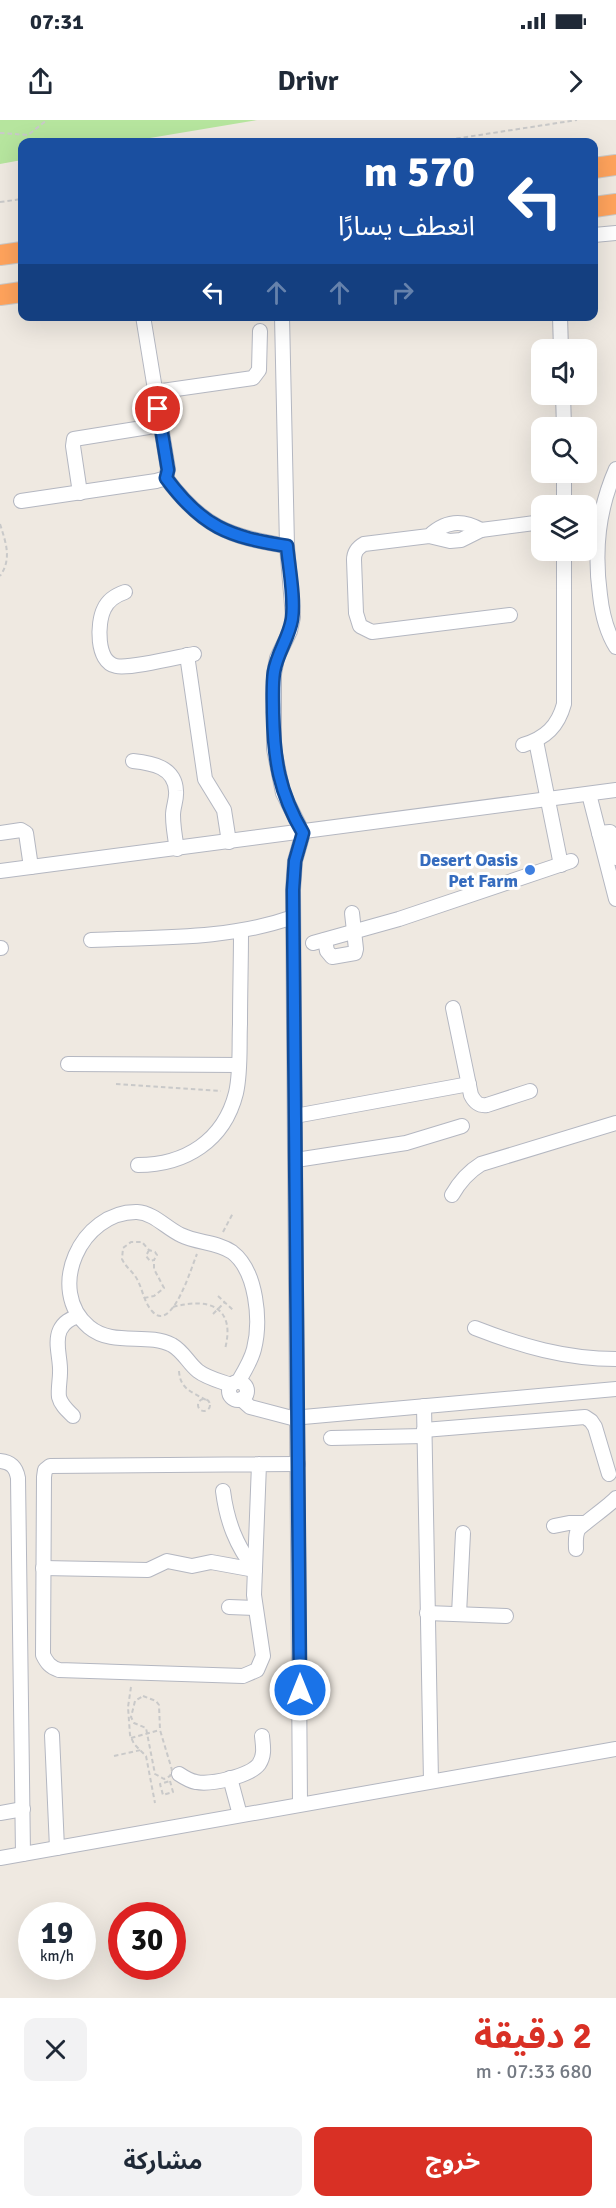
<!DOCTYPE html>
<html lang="ar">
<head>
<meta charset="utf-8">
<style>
  :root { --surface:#fff; --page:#f2f2f3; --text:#1f2937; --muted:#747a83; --accent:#d93025 }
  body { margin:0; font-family:Signika,"Noto Sans Arabic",sans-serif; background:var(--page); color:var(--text); direction:rtl; height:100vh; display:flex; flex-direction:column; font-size:22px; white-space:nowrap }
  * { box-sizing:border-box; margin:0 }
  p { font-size:20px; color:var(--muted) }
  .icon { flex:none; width:33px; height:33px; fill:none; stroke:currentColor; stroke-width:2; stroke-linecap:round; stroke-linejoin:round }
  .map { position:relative; height:1878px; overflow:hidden; direction:ltr }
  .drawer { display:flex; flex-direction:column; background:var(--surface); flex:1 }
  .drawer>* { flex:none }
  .guide { position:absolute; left:18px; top:18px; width:580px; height:183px; border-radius:12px; box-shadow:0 6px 24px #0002; direction:rtl; background:#1a4fa0; color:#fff; overflow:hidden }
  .buttons { position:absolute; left:531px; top:219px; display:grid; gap:12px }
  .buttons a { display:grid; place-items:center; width:66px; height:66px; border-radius:12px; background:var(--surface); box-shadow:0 6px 24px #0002; font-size:30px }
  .speed { position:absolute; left:18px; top:1782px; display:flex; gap:12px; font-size:30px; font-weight:700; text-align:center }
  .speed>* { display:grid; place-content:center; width:78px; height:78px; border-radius:50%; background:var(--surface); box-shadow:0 6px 24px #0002; line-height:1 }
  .speed small { font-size:15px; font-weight:400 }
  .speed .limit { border:9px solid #d22; background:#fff; color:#111 }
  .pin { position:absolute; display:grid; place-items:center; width:51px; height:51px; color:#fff; margin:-26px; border:3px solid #fff; border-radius:50%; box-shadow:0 2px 6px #0007 }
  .me { position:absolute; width:66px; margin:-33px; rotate:0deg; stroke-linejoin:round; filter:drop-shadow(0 0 4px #0008) }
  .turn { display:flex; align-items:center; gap:21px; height:126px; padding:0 24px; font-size:27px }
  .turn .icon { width:78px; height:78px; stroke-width:2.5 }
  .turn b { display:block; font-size:42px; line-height:51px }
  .lanes { display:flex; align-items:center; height:57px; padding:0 24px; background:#0003; justify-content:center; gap:30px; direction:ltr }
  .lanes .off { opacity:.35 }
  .round { display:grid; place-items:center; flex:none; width:63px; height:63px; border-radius:12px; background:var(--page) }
  .head { display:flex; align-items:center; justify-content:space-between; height:102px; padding:0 24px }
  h1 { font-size:36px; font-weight:700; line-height:45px; color:var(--accent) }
  .action { display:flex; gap:12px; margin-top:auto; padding:12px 24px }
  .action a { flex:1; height:69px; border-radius:12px; background:var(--accent); color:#fff; font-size:24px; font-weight:700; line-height:69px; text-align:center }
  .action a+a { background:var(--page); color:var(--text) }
  .status { display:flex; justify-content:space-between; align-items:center; height:42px; padding:0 30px; background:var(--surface); direction:ltr }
  .status svg { height:16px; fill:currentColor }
  header { display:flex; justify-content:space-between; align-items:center; height:78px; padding:0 24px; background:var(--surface); font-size:27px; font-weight:700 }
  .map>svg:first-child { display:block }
</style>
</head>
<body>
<div class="status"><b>07:31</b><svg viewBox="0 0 49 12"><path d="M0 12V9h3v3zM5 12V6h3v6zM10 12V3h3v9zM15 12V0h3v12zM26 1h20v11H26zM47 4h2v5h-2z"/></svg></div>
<header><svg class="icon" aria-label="forward" viewBox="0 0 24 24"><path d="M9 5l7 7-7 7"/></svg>Drivr<svg class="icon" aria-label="share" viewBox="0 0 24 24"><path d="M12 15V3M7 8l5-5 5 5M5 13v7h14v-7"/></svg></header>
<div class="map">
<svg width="616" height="1878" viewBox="0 0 616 1878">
  <rect width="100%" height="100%" fill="#efe9e1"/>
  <!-- green -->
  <path fill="#b6e59e" d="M0,0h257l-131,22h-104v18l-22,4z"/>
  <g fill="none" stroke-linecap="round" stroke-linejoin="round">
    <defs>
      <g id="minor">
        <path d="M594,115l22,-2"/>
        <path d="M282,196l5,230 6,71 -3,14 -13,27 -3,16v75l9,44 20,40 -8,28 -2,29 7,914"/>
        <path d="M560,196l1,34"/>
        <path d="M155,272l98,-14 6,-8 1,-39"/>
        <path d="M563,274l1,34"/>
        <path d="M616,349c-18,41 -22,81 -16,126 2,18 6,36 16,52"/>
        <path d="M564,352v34"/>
        <path d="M166,358c36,48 62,59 121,68"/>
        <path d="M80,373l-7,-47 1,-7 87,-14"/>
        <path d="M21,381l135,-20 10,-3 2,-9 -25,-153"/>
        <path d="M481,410l61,-8"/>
        <path d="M429,416c16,-15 33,-17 52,-6l-20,10 -11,1 -21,-5 -65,8c-7,4 -10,8 -10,16l2,53 4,13 12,6 138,-17"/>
        <path d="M125,472c-9,3 -17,8 -21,17 -7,14 -8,53 12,57 14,3 62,-9 78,-12"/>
        <path d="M187,535l18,124 19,31 5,32"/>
        <path d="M536,621l25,124"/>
        <path d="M523,625c23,-7 35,-19 41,-41v-154"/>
        <path d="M133,641c19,2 42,6 43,30 1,8 -3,16 -3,24 0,11 2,23 4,34"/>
        <path d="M589,674l27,105"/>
        <path d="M0,713l21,-3 5,3 5,34"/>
        <path d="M599,713l11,-1 6,26"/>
        <path d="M0,751l616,-81"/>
        <path d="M91,820c68,-3 137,0 202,-23"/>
        <path d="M325,820l2,11 5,6 23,-4 1,-4 -4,-36"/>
        <path d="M313,823l86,-24 172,-58"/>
        <path d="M0,828h1"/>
        <path d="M453,888l18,87c4,8 8,11 16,10l43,-14"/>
        <path d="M68,944l171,1"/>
        <path d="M295,996l174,-32"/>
        <path d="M296,1040l110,-17 56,-17"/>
        <path d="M138,1045c47,0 86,-24 98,-72 5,-22 3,-47 4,-69 0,-31 1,-61 1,-92"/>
        <path d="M452,1075c8,-14 16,-23 29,-31l135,-41"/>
        <path d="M475,1208c46,18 91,31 141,31"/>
        <circle cx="238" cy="1271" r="9"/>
        <path d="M231,1265c-11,-4 -24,-7 -33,-14 -10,-8 -14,-19 -26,-26 -25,-13 -59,2 -83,-18 -44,-37 -8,-116 48,-115 17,1 29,16 44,23 16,8 37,7 51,17 25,19 29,69 22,97 -3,12 -10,23 -16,33"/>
        <path d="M241,1279l9,8 42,11 324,-29"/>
        <path d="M424,1286l7,375"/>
        <path d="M73,1296c-6,-6 -12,-11 -14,-19 -1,-8 1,-17 1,-24 1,-14 -6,-30 0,-43 4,-8 10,-11 18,-14"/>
        <path d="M424,1310l161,-13 6,4 4,6 14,47"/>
        <path d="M331,1318l93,-2"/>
        <path d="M0,1341c11,1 16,6 18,17l5,376"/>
        <path d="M259,1344l-5,131 9,61 -6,14 -14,6 -184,-6c-9,-3 -12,-7 -16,-15l1,-178 1,-7 5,-4 248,-2"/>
        <path d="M223,1371c4,31 13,54 32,79"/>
        <path d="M554,1406l15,-3h16"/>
        <path d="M576,1429c0,-6 -1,-13 2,-19 3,-5 31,-24 38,-32"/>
        <path d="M43,1448l105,2 19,-9 25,5 19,-4 44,8"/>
        <path d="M229,1487l26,1"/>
        <path d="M427,1493l79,3"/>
        <path d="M459,1494l4,-81"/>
        <path d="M52,1615l5,113"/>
        <path d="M179,1654c6,4 11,7 17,8 15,3 54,-6 63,-18 6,-9 4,-18 3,-28"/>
        <path d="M230,1658l10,37"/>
        <path d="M0,1693l23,-4"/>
        <path d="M0,1738l616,-109"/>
      </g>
      <g id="highway">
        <path d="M594,48l22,-3"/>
        <path d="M594,87l22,-3"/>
        <path d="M0,135l22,-3"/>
        <path d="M0,175l22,-3"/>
      </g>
    </defs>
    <!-- minor casing -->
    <use href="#minor" stroke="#b4b7c1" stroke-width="16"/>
    <!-- highway casing -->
    <use href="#highway" stroke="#c9c9c9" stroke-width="22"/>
    <!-- path -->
    <g stroke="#c9c9c9" stroke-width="2" stroke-dasharray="4.5 3" stroke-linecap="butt">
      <path d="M0,13l28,2 19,-15"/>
      <path d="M434,22l143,-22"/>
      <path d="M0,82l22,-3"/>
      <path d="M0,404c6,19 12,35 0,52"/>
      <path d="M116,964l105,7"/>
      <path d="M223,1112l10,-19"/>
      <path d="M149,1130l-3,6 4,5 4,-1 3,-5 -2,-3 -6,-2 -7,-8h-11l-8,6 -1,11c4,9 12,13 16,22 5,10 6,21 14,30 20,24 40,-46 45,-57"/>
      <path d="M218,1176l15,14"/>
      <path d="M144,1178l10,-2 10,-8 -10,-19v-9"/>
      <path d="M173,1187c36,-10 63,0 52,42"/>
      <path d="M213,1194l12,-12"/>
      <path d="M179,1251c1,18 13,21 27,29"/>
      <circle cx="204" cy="1285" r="6"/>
      <path d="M131,1567l-3,20 2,28 4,9 12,12 9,47"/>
      <path d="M143,1576l13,5 3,4 1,25 12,40 -2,6 -6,3 -9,-5 -9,-46 -12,-5 -3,-6 4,-16z"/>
      <path d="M131,1618l29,-8"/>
      <path d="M114,1636l27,-6"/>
      <path d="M170,1661l3,11 -10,3 -3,-11z"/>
    </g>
    <!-- minor -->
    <use href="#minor" stroke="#fff" stroke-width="14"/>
    <!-- highway -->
    <use href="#highway" stroke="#ffa35c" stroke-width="20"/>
  </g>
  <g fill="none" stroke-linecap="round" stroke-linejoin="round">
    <defs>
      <path id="route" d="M158,289l10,61 -2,8c36,49 63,59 121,68 2,22 8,52 5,73 -3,19 -15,34 -18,53 -2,13 -1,28 -1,41 1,47 6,79 30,120l-8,28 -2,29 7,800"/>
    </defs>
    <!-- route casing -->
    <use href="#route" stroke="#114b97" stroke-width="15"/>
    <!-- route -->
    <use href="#route" stroke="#1a73e8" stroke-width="10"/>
  </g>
  <!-- markers -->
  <circle fill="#3f7fe0" stroke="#fff" stroke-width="2" cx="530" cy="750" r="6"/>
  <g text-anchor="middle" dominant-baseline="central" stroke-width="6" stroke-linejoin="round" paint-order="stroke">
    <!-- shop labels -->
    <g font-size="18" font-weight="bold" fill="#366cbe" stroke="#fff" text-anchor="end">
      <text x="518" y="740">Desert Oasis<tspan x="518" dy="21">Pet Farm</tspan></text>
    </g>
  </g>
</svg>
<div class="buttons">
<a><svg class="icon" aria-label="sound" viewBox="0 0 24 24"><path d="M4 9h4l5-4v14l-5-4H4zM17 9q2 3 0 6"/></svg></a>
<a><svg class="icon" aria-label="search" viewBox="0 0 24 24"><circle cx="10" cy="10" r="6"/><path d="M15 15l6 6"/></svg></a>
<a><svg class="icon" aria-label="layers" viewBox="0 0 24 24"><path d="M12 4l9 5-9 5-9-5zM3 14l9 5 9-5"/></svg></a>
</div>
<div class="speed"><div>19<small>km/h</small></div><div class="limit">30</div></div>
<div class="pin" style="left:158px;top:289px;background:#d93025"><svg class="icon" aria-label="arrive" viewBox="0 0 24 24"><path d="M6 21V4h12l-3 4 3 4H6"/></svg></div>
<svg class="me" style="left:300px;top:1570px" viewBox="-20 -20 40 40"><circle r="17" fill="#1a73e8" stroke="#fff" stroke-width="3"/><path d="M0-11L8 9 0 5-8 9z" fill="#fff"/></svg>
<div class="guide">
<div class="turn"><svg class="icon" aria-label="left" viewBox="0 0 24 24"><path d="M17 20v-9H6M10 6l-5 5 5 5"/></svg><div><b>570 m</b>انعطف يسارًا</div></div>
<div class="lanes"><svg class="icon" aria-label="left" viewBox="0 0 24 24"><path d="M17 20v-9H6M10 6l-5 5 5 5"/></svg><svg class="icon off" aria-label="ahead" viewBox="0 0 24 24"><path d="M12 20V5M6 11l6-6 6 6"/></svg><svg class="icon off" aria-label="ahead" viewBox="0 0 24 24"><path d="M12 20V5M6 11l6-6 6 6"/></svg><svg class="icon off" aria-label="right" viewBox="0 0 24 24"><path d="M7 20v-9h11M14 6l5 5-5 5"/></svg></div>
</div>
</div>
<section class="drawer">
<div class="head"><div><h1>2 دقيقة</h1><p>680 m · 07:33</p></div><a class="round"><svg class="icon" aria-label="close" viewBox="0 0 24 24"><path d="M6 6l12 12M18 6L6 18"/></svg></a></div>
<div class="action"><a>خروج</a><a>مشاركة</a></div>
</section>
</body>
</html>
